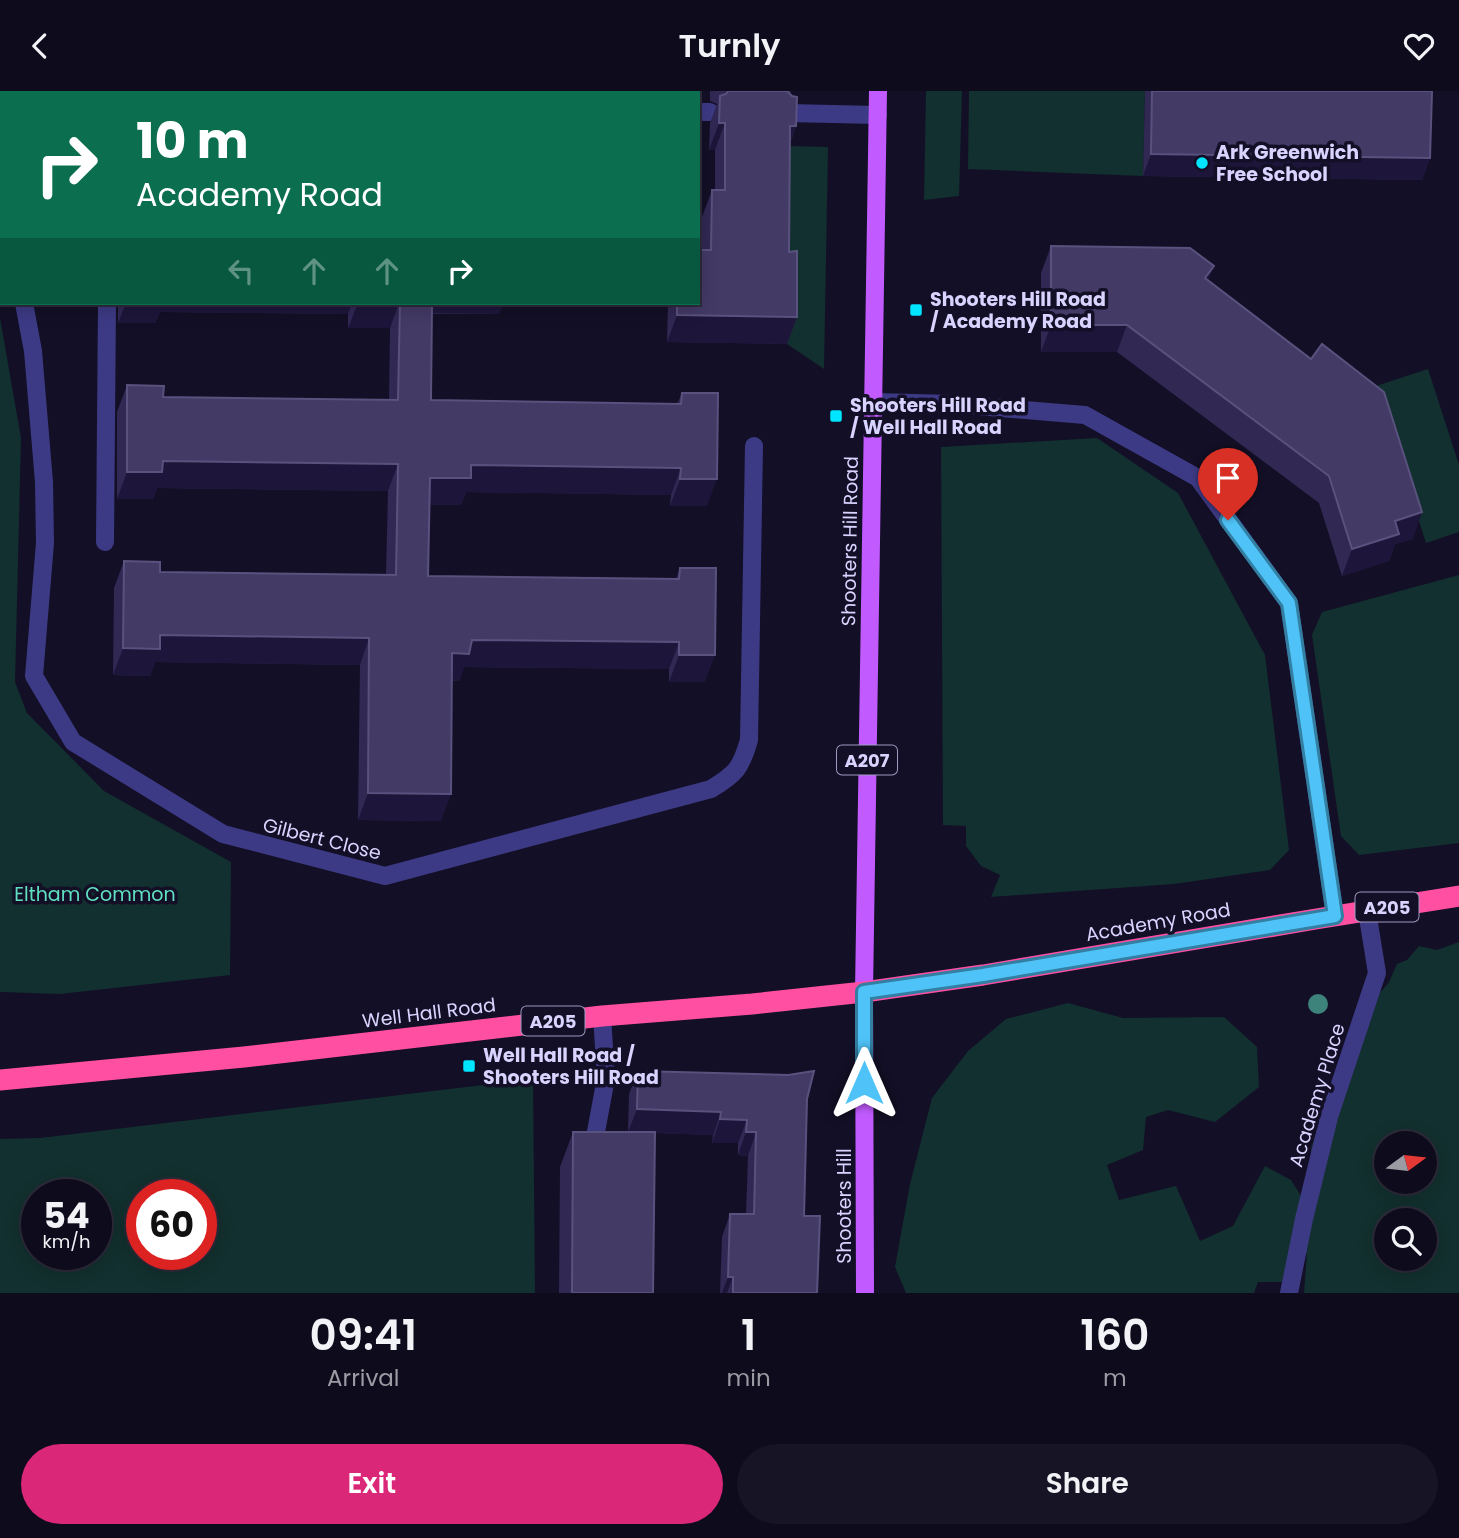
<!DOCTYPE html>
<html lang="en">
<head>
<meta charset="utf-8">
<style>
  :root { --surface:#0e0b1c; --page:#171425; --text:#f1f3f6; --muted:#9b9ba3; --line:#2e2b3b; --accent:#db2777 }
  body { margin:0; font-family:Poppins,sans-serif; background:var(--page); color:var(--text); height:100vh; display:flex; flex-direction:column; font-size:26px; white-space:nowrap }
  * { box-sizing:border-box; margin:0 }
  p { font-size:23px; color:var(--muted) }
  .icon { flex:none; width:38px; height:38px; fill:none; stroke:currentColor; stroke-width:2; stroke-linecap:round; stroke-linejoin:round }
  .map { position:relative; height:1202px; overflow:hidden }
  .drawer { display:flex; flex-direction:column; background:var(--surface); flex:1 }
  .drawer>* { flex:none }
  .hud { position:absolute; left:0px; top:0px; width:700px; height:214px; box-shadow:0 4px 18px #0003,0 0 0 2px var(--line); background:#0b6e4f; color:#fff; overflow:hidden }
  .needle { width:46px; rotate:75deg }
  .fabs { position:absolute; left:1374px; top:1040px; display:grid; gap:14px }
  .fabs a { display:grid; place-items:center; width:63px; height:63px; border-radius:50%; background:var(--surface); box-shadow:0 4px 18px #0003,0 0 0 2px var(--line); font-size:35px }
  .speed { position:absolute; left:21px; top:1088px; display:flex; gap:14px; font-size:35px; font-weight:700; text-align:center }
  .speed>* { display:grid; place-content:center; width:91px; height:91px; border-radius:50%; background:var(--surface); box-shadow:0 4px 18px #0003,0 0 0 2px var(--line); line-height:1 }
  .speed small { font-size:18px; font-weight:400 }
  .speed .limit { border:10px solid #d22; background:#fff; color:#111 }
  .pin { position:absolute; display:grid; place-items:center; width:60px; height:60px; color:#fff; margin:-72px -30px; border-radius:50% 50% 50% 0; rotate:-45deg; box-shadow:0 0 7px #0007 }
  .pin .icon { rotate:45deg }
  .me { position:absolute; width:77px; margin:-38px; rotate:0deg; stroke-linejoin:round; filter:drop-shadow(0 0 5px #0008) }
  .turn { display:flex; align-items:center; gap:24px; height:147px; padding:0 21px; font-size:32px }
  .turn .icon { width:91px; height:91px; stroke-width:2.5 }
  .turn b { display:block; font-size:49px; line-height:60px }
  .lanes { display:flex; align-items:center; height:66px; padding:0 21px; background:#0003; justify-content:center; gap:35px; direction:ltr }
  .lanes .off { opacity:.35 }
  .eta { display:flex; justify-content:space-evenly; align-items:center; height:119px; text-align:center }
  .eta b { font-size:42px; font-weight:600; line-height:49px }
  .button { display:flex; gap:14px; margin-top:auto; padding:14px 21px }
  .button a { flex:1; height:80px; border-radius:42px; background:var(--accent); color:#fff; font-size:28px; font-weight:600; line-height:80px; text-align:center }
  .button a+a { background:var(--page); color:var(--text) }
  header { display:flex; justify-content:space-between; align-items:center; height:91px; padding:0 21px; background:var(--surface); font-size:32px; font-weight:600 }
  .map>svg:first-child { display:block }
</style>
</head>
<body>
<header><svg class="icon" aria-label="back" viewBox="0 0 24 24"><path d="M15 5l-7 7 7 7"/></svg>Turnly<svg class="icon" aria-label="heart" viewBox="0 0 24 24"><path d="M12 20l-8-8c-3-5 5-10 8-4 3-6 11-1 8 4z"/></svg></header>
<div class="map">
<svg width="1459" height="1202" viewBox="0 0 1459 1202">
  <rect width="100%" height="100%" fill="#130f26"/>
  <!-- green -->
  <g fill="#12302f" fill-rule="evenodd">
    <path d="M926,0h36l-3,105 -35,4z"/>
    <path d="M969,0h176l-2,85 -175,-7z"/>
    <path d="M787,55l41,1 -4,222 -37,-25z"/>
    <path d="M0,227l21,120 -6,244 12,31 77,78 127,71 -1,113 -170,19 -60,-2z"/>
    <path d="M1428,278l31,96v67l-33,11 -50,-157z"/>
    <path d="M1097,347l81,55 87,162 24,195 -19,20 -96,14 -183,13 9,-22 -19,-9 -15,-20v-20l-23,-1 -2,-378z"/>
    <path d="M1459,484v268l-100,12 -18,-19 -29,-201 10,-23z"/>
    <path d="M1459,851v351h-155l3,-40 -12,29h-37l-4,11h-348l-11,-26 15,-83 22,-86 36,-47 38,-32 62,-16 55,15 101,-1 33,30 2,40 -44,35 -47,-12 -22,7 -3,33 -36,15 12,35 57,-14 24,55 33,-15 32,-60 26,14 20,32v-64l39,-120 39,-46 8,-18 10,-4 12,-14 18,4zM1386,1052h38v38h-38zM1386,1129h38v38h-38z"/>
    <path d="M533,988l2,214h-535v-154l40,-1zM37,1104h59v60h-59zM142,1104h59v60h-59z"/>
  </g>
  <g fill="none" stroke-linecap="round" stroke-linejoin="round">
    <!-- lane -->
    <g stroke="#3d3a85" stroke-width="18">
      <path d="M54,0v2"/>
      <path d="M873,311l81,2 131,11 113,63 91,125 46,313"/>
      <path d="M105,451l2,-239"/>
      <path d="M595,1046l11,-59 -4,-62"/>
    </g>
    <!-- street -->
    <g stroke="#3d3a85" stroke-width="18">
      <path d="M1,0l1,77"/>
      <path d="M698,21h12"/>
      <path d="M787,22l91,2"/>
      <path d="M24,212l9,48 11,131 1,61 -11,133 39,66 150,92 162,42 326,-87c25,-15 30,-21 38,-49l5,-294"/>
      <path d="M1289,1202l15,-74 25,-102 48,-144 -10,-62"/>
    </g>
    <!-- primary -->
    <path stroke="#c25bff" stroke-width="18" d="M865,1202l-1,-301 14,-901"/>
    <!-- highway -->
    <path stroke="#ff4fa3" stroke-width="21" d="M0,989l244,-23 358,-41 150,-12 112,-12 119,-17 333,-56 143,-23"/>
  </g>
  <!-- trees -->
  <circle fill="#3d827b" cx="1318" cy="913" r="10"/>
  <!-- wall -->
  <g fill="#312854">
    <rect x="76" y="0" width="581" height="2"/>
    <path d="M710,0h81l-1,3 6,32 -6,18 -1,108 8,65 -10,27 -120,-2 1,-39h30l3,-53 1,-33 10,-27h3v-40h-6l1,-27 7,-19 -7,-3z"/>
    <path d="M1145,0h287l-2,67 -8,22 -279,-4z"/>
    <path d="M1051,155l158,35 204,258 -18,5 -6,17 -47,15 -23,-73 -202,-151h-76v-79z"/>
    <path d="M118,212h385l-4,11h-67l-1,86 246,4 5,-11 25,113h-37l1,-11 -205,-3 -5,13h-32l-1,71 248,3 4,-11 25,114h-36v-13l-205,-2 -5,14h-7l-11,140 -83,-1 2,-155 -205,-3 -5,14 -37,-1 1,-87 10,-27 36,11 226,3 2,-84 -231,-3 -4,11h-36v-87l10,-27 36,12 226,3 1,-72h-42v-14l-188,-2 -5,11h-37z"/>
    <path d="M638,980l169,28 -3,117 13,77h-97l2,-56 8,-23h16l2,-58 -10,-1v-12h-26l1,-8 -58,-2 -2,160h-94l1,-126 13,-35h55l1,-38z"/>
  </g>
  <!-- shaded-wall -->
  <g fill="#1d163a">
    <path d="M719,32h6l-10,27h-6z"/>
    <path d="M790,35h6l-10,27z"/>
    <path d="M1151,63l279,4 -8,22 -279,-4z"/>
    <path d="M1214,175l-10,27 1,-15z"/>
    <path d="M126,212h226l-4,11 -188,-2 -5,11h-37z"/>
    <path d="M358,212h41l-9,25h-42z"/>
    <path d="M426,212h77l-4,11 -77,-1z"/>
    <path d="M677,224l120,2 -10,27 -120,-2z"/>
    <path d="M1051,234h76l-10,27h-76z"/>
    <path d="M163,370l235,3 -10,27 -231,-3 -4,11h-36l10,-27z"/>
    <path d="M471,374l210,3 -10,27 -205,-3 -5,13h-41l10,-27z"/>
    <path d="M680,388h37l-10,27h-37z"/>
    <path d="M1422,421l-9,27 -18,5 -6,17 -47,15 10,-27 43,-28z"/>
    <path d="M160,544l209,3 -9,27 -205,-3 -5,14 -37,-1 10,-27z"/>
    <path d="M472,549l207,2 -10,27 -205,-2 -5,14 -17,-1 10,-27z"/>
    <path d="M679,564h36l-10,27h-36z"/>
    <path d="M368,702l83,1 -10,27 -83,-1z"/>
    <path d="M637,1018l84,3 -8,23 -85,-3z"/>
    <path d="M720,1028l27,1 -9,23h-26z"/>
    <path d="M746,1041h10l-8,24 -10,-1z"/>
    <path d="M728,1186h5l-6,16h-5z"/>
  </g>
  <!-- building -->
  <g fill="#433a66" stroke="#5a527e" stroke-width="2">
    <rect x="85" y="0" width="572" height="2"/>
    <path d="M728,0h59l5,5 5,1 -1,29h-6l-1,126 8,-1v66l-120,-2v-12h21v-53h13l1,-60h13v-67h-6l1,-27 6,-2z"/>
    <path d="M1152,0h280l-2,67 -279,-4z"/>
    <path d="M1051,155l139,2 24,18 -9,12 106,81 11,-15 62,48 38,120 -27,9 4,13 -47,15 -23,-73 -202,-151h-76z"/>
    <path d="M400,212h32l-1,97 250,4 1,-11h36l-1,86h-37l1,-11 -210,-3v13h-41l-2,98 251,3 1,-11h36l-1,87h-36v-13l-207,-2 -3,14 -17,-1 -1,141 -83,-1 1,-155 -209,-3v14l-37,-1 1,-87 36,1v10l236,3 2,-111 -235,-3 -1,11h-35v-87l37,1 -1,11 235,3z"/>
    <path d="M638,980l150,4 26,-4 -7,28 -3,117h16l-3,77h-84v-16h-5l2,-63h24l2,-82h-10l1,-12 -27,-1 1,-7 -84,-3z"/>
    <path d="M573,1041h82l-2,161h-81z"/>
  </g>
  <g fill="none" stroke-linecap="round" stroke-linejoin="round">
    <defs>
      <path id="route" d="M864,992v-91l119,-17 352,-59 -46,-313 -61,-83"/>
    </defs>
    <!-- route casing -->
    <use href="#route" stroke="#337fa1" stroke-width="18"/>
    <!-- route -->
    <use href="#route" stroke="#4fc3f7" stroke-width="12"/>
  </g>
  <!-- markers -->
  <g fill="#00e5ff" stroke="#130f26" stroke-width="2.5">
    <circle cx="1202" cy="72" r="7"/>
    <rect x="909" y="212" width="14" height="14" rx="3.5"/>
    <rect x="829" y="318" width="14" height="14" rx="3.5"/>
    <rect x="462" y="968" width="14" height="14" rx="3.5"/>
  </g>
  <g text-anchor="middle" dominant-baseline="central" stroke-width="7" stroke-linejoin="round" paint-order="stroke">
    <!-- shield labels -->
    <g fill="#130f26" stroke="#9e99be" stroke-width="2">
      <rect x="837" y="654.5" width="60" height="29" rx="5"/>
      <rect x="1355.5" y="801.5" width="63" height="29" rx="5"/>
      <rect x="521.5" y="915.5" width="63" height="29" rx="5"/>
    </g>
    <g font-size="18" font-weight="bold" fill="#d9d4ff">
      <text x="867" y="669">A207</text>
      <text x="1387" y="816">A205</text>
      <text x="553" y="930">A205</text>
    </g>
    <!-- poi labels -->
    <g font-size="19" font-weight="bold" fill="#d9d4ff" stroke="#130f26" text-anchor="start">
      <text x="1216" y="61">Ark Greenwich<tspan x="1216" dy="22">Free School</tspan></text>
      <text x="930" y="208">Shooters Hill Road<tspan x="930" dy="22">/ Academy Road</tspan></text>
      <text x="850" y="314">Shooters Hill Road<tspan x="850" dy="22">/ Well Hall Road</tspan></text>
      <text x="483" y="964">Well Hall Road /<tspan x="483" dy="22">Shooters Hill Road</tspan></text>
    </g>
    <!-- street labels -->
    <g font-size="19" fill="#d9d4ff" stroke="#130f26">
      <text transform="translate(850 450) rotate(-89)">Shooters Hill Road</text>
      <text transform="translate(322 748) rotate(14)">Gilbert Close</text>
      <text transform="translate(1158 831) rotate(-10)">Academy Road</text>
      <text transform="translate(429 922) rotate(-7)">Well Hall Road</text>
      <text transform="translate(1317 1004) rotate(-73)">Academy Place</text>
      <text transform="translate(844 1115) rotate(-90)">Shooters Hill</text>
    </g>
    <!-- park labels -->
    <g font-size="19" fill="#5fe0c0" stroke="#130f26">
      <text x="95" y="803">Eltham Common</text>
    </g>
  </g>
</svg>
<div class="fabs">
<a><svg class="needle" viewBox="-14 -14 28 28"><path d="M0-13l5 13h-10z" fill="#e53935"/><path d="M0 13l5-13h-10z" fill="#9b9ba3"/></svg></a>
<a><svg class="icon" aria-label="search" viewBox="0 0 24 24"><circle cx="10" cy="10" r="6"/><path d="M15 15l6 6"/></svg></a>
</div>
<div class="speed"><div>54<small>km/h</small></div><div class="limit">60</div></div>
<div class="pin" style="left:1228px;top:429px;background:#d93025"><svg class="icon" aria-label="arrive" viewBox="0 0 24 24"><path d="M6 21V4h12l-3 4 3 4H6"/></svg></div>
<svg class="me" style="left:864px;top:992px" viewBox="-20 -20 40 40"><path d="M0-17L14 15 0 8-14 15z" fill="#4fc3f7" stroke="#fff" stroke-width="4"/></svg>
<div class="hud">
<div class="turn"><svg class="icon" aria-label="right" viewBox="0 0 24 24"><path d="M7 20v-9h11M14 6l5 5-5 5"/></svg><div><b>10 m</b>Academy Road</div></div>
<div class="lanes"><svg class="icon off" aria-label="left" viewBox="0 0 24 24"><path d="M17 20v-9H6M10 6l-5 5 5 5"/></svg><svg class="icon off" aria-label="ahead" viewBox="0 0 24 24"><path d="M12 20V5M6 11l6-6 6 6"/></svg><svg class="icon off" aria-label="ahead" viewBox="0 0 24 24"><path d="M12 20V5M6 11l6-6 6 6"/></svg><svg class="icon" aria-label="right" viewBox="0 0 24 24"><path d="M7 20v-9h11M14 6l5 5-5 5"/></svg></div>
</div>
</div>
<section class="drawer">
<div class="eta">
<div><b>09:41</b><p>Arrival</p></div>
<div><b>1</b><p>min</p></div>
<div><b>160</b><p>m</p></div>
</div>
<div class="button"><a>Exit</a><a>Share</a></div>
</section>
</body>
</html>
